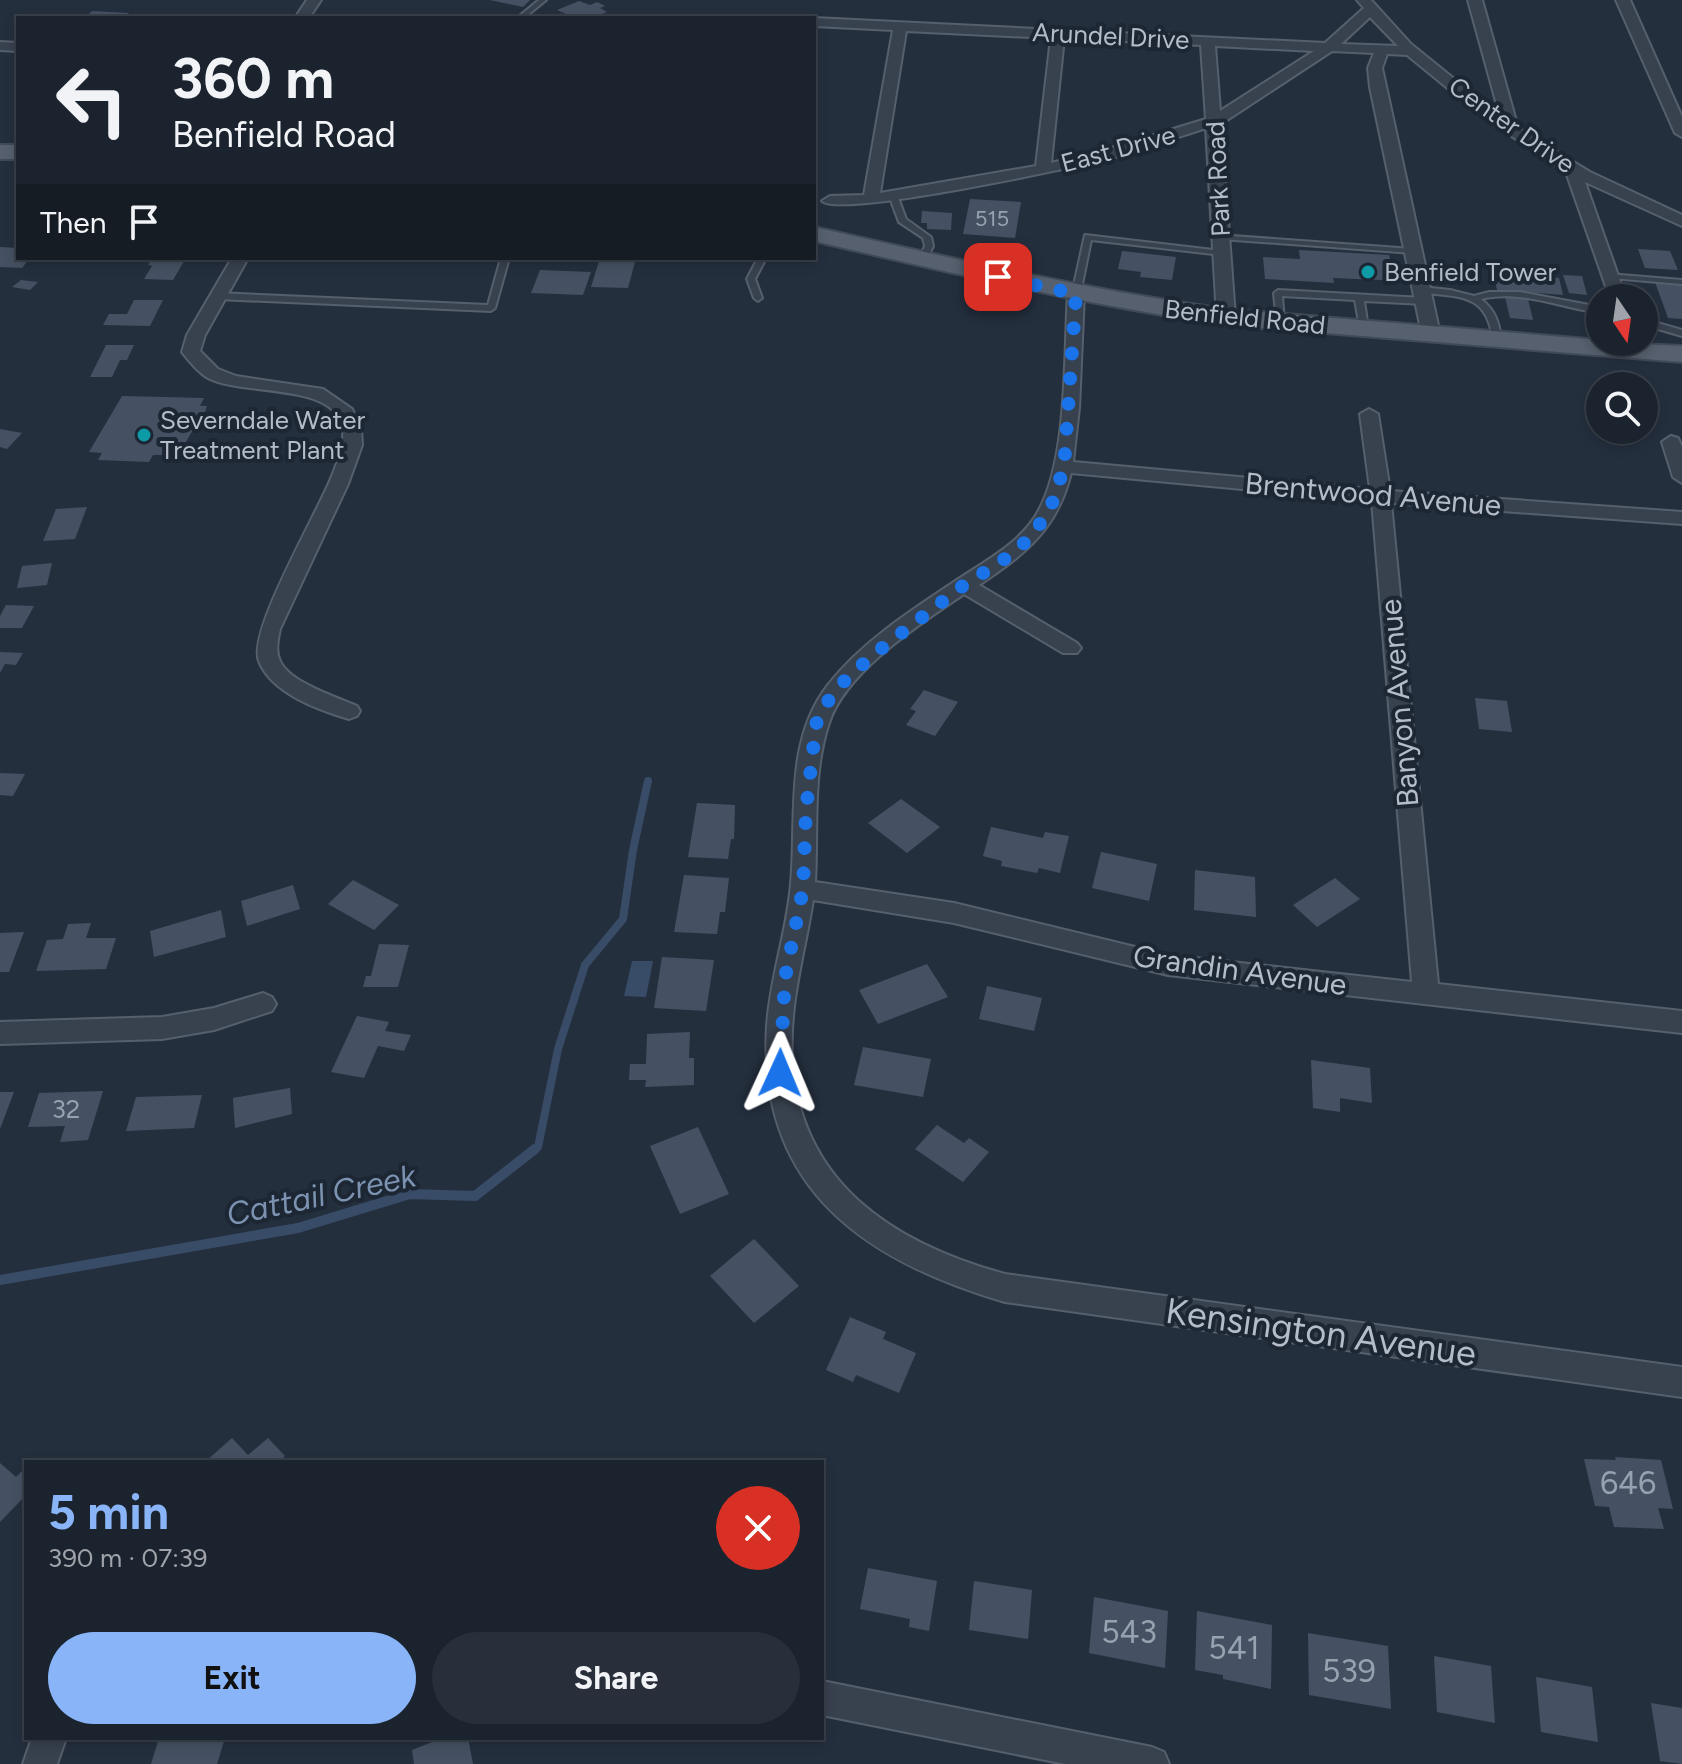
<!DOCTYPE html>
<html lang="en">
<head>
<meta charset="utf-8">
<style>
  :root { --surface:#1b232e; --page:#282f3a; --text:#f1f3f6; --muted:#a0a4aa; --line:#39404a; --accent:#8ab4f8 }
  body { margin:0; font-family:Figtree,sans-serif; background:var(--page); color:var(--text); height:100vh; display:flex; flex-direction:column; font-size:30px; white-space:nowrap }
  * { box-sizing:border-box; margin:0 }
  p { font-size:26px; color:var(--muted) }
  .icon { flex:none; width:44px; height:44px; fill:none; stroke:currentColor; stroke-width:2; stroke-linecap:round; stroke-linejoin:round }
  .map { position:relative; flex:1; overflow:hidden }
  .details { position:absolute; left:24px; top:1460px; width:800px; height:280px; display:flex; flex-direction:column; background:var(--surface); border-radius:0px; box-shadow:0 4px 12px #0003,0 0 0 2px var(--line) }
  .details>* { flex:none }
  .hud { position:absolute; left:16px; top:16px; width:800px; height:244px; border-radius:0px; box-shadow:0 4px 12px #0003,0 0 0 2px var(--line); background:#1b232e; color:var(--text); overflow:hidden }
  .needle { width:52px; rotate:167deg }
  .buttons { position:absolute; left:1586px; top:284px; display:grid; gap:16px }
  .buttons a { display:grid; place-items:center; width:72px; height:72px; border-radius:50%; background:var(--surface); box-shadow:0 4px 12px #0003,0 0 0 2px var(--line); font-size:40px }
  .pin { position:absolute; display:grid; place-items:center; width:68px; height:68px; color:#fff; margin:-34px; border-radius:16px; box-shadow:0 4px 12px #0006 }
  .me { position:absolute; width:88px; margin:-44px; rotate:1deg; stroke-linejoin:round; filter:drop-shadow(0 0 6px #0008) }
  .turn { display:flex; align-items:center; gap:28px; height:168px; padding:0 24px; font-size:36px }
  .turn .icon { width:104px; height:104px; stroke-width:2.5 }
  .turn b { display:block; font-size:56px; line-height:68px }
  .then { display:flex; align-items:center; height:76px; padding:0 24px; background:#0003; gap:16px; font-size:30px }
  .round { display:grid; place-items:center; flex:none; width:84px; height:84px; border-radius:42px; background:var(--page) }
  .headline { display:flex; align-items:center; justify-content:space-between; height:136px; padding:0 24px }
  h1 { font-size:48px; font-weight:700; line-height:60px; color:var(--accent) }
  .cta { display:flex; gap:16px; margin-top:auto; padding:16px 24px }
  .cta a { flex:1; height:92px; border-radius:48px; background:var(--accent); color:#111; font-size:32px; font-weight:700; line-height:92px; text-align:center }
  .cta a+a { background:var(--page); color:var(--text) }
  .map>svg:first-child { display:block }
</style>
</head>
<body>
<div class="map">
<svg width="1682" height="1764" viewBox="0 0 1682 1764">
  <rect width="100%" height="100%" fill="#242f3e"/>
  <!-- water -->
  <path fill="#394c67" d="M632,961h21l-7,36 -22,-1z"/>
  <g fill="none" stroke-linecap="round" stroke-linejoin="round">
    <!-- stream-far1 -->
    <path stroke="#394c67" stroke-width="8" d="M532,1151l6,-4 20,-98 27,-84 38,-46 10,-69 15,-69"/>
    <!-- stream -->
    <path stroke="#394c67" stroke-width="10" d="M0,1280l298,-52 112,-34 65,2 60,-47"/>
  </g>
  <!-- building -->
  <g fill="#455162">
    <path d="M490,0h40l-7,7z"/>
    <path d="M579,1l11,4 7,-3 8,4 -5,2 7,4 -16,6h-16l-18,-8z"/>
    <path d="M92,11l37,2 -5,5h-39z"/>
    <path d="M970,199l51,3 -6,36 -52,-4z"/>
    <path d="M922,211l30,2 -1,17 -24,-1v-6h-6z"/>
    <path d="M0,247l18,1v10h12l-8,10 -22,-1z"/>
    <path d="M1638,249l32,2 8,19 -33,-2z"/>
    <path d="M1299,250l90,5 3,11h9l4,15 -72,-3 1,5 -69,-4 -2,-22 37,2z"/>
    <path d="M1122,251l54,6 -4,23 -32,-3 1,-5 -23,-3z"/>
    <path d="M152,258h34l-13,22 -29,-1 8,-13 -4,-1z"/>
    <path d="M600,258h36l-8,30 -37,-1z"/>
    <path d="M540,270l51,2 -8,23 -52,-2z"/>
    <path d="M1493,272l66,6 4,17 -66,-5z"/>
    <path d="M1563,275l19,1 5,19 -18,-2z"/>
    <path d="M21,280l17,2 -8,8 -18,-3z"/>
    <path d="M1655,282l27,2v35l-14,-1z"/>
    <path d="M1505,297l23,2 5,21 -23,-2z"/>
    <path d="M134,300h29l-13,26 -47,-1 6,-11h18z"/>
    <path d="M106,345h28l-7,15h-7l-8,17h-22z"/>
    <path d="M122,396l82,2 -4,8h7l-7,20h-13l7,2 -8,14h-9l-7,13h-17l-4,7 -51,-2 4,-7 -13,-1z"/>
    <path d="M0,429l22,4 -15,16 -7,-2z"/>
    <path d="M87,507l-12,32 -32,2 13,-32z"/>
    <path d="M52,563l-5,22 -30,3 5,-22z"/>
    <path d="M6,605l28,1 -12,22h-22v-12z"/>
    <path d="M0,652l23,1 -7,12 -11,-1 -5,9z"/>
    <path d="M924,690l34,12 -23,34 -29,-11 10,-14 -6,-2z"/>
    <path d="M1475,698l32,3 5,31 -33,-3z"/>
    <path d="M0,773l25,1 -12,22 -13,-1z"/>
    <path d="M901,799l39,28 -33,26 -39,-30z"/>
    <path d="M697,803l38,2 -1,34h-3l-3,20 -40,-2z"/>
    <path d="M991,827l52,11 2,-6 24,4 -9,37 -21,-5 -2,5 -36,-7 1,-5 -19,-5z"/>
    <path d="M1101,852l56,12 -8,37 -57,-13z"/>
    <path d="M1195,870l60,7 1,40 -62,-7z"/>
    <path d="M684,875l45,3 -4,34h-5l-3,22 -43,-2z"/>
    <path d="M1335,878l25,21 -43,28 -24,-22z"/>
    <path d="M353,880l46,25 -25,25 -46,-26z"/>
    <path d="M293,885l7,24 -53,17 -6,-25z"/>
    <path d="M221,910l5,27 -72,20 -4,-26z"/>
    <path d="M91,923l-5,15h30l-10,31 -70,2 11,-31 16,-1 5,-15z"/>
    <path d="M24,932l-15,40h-9v-39z"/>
    <path d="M379,944l30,1 -11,42h-35l3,-11h5z"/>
    <path d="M662,957l52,3 -8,51 -52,-3z"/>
    <path d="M927,964l21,33 -70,27 -19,-34z"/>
    <path d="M987,986l55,12 -8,33 -55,-12z"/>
    <path d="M357,1016l32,6 -4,9 26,4 -7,16 -26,-5 -14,32 -33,-6z"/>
    <path d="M690,1032l-1,26h5v27l-49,2 1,-7h-17l1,-16h16l1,-30z"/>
    <path d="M863,1047l68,12 -8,38 -69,-12z"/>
    <path d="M1311,1060l59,8 2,35 -32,-5v14l-27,-4z"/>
    <path d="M290,1088l2,26 -57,14 -2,-30z"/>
    <path d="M103,1091l-15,49 -28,2 5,-16 -37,1 11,-34z"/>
    <path d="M0,1092h14l-14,37z"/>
    <path d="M202,1095l-8,33 -68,3 10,-34z"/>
    <path d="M937,1125l27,18 5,-5 20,14 -26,30 -48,-33z"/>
    <path d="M698,1127l31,67 -49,20 -30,-68z"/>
    <path d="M754,1239l45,47 -45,37 -44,-47z"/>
    <path d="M850,1317l36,15 -3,7 33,14 -17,40 -43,-18 -3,7 -27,-12z"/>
    <path d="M232,1438l16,17 20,-17 17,18 -6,6h-74z"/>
    <path d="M1615,1457l46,3 12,49 -15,-1 6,21 -50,-2 -5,-20 -14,-1 -11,-47 32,1z"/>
    <path d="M0,1463l16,14 10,-10v28l-26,27z"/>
    <path d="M868,1568l69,13 -8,50 -20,-4 1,-8 -50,-10z"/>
    <path d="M974,1581l58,9 -4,49 -59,-9z"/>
    <path d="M1094,1597l74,14 -3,57 -76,-15z"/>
    <path d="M1197,1611l75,14 -1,64 -48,-10v-4l-28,-5z"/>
    <path d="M1308,1633l80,13 3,63 -82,-14z"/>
    <path d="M1434,1656l57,10 4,57 -58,-11z"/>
    <path d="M1536,1677l56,10 6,55 -57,-10z"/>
    <path d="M1651,1703l31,5v56l-22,-3z"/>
    <path d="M159,1738h66l-8,26h-66z"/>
    <path d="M442,1738h26l5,26h-59l-2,-14z"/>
  </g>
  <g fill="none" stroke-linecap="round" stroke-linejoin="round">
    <defs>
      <g id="service">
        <path d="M539,0h7l-22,18h-7z"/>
        <path d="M890,193l7,2 9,24 25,18 2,9 -7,15 -7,-2 6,-13 -2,-8 -24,-16 -10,-27z"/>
        <path d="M1085,235l137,16 4,2 -4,2 -131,-15 -11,54 -4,3 -4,-3z"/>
        <path d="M1218,235l195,14 4,2 -4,2 -192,-14h-3z"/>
        <path d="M986,245l7,2 -20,25h-6v-4z"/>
        <path d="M501,258h8l-14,50 -4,3 -274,-12 -4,-3 4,-3 271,12z"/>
        <path d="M758,258h8l-11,21 7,19 -4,3 -4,-3 -7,-19z"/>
        <path d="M1608,274l74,6v4l-71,-6 -4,-2z"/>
        <path d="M1422,287l28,3 24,6 15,-4h31l80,15v6c-39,-5 -80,-24 -119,-14 14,11 18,23 20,40l-4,3 -4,-3c-7,-48 -35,-41 -74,-47v-4z"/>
        <path d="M1278,290l146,8 4,3 -4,3 -60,-3 4,27 -4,3 -4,-3 -5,-28 -73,-4 2,25 -7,2 -3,-30z"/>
        <path d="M1644,319l38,11v6l-38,-11z"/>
      </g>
      <g id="minor">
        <path d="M307,0h14l-12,18h-14z"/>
        <path d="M1357,0h14l40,44 89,72 -32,-116h14l36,128 72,44 92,43v11l-97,-44 41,116h-16l-44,-126 -83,-55 -76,-62 -20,-1 -5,14 58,266 -3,4h-12l-3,-4 -52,-247 -2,-19 6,-15 -42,-2 -111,73 14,193 -3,4 -6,1 -9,-5 -11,-189c-31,10 -62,21 -94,30 -37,9 -271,60 -290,43l8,-5 34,-1 29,-165 -79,-4v-8l511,25 39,-35zM1370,17l28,29 -57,-2zM906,31l145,7 -15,128 -156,27zM1064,38l137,7 5,74 -101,31 -54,13zM1215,46l99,5 -94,60z"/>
        <path d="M1616,0h14l52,117v20l-7,-4z"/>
        <path d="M0,42l18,1v8l-18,-1z"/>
        <path d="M232,258h16l-43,77 -5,16 18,18 18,7 87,13 29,20 9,20 1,16 -14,39 -68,145c-2,10 -5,22 0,32 9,21 56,36 77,45l3,5 -3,5 -8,3c-30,-9 -78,-26 -90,-58 -12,-29 59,-149 73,-185 7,-19 17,-37 7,-58 -18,-34 -98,-23 -131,-40 -9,-5 -19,-17 -26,-26l5,-17z"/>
        <path d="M1076,289l8,5 -5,114 -6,54 297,27 -10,-75 9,-5 9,5 12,77 292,21v12l-291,-21 47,481 244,27v22l-514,-58 -214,-52 -141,-23c-8,52 -24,103 -21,157 7,126 101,186 213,217l677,93v30l-677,-95c-140,-41 -248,-114 -238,-276 3,-48 20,-94 24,-142 6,-66 -7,-143 37,-199 33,-42 82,-74 126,-103 29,-20 68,-39 85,-72 29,-54 25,-155 29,-216zM1071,473l301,28 40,481 -244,-27 -214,-52 -139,-21c3,-52 -3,-109 14,-159 17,-52 91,-99 135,-129l99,59h14l4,-5 -4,-5 -98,-58c46,-31 78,-55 92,-112z"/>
        <path d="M1671,436l7,2 4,9v36l-9,-6 -11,-35z"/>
        <path d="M263,993l9,4 4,7 -4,7 -58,19 -52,9 -162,5v-22l162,-5 52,-9z"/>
        <path d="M822,1681l330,66 12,5 5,12h-104l-243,-49z"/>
        <path d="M32,1738h34l-9,26h-34z"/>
      </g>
      <g id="primary">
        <rect x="0" y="145" width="18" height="14"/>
        <path d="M814,227c137,31 273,63 412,82l374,31v2l82,4v16l-456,-37c-139,-20 -275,-52 -412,-84z"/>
      </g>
    </defs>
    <!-- service casing -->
    <use href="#service" stroke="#565f6c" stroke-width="4"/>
    <!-- minor casing -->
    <use href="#minor" stroke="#565f6c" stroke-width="4"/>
    <!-- primary casing -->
    <use href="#primary" stroke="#414a57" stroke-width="4"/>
    <!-- service -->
    <use href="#service" fill="#38414e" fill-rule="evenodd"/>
    <!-- minor -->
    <use href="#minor" fill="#38414e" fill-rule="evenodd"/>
    <!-- primary -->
    <use href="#primary" fill="#56606e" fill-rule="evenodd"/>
  </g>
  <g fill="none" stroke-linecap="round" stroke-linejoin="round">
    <!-- route -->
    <path stroke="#1a73e8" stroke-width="14" stroke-dasharray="0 25.2" d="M780,1073l5,-95 18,-89 3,-79 10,-86 10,-20 13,-18 34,-31 91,-70 38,-24 27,-22 21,-29 14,-43 12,-173 -78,-17"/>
  </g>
  <!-- markers -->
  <g fill="#0f9aa8" stroke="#1d2633" stroke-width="3">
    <circle cx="1368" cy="272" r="8"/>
    <circle cx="144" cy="435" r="8"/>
  </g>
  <g text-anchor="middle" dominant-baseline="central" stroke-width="8" stroke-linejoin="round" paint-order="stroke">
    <!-- far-number labels -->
    <g font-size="22" fill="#98a1af">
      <text x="992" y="218">515</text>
    </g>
    <!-- far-street labels -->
    <g font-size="26" fill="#b4bcc9" stroke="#1d2633">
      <text transform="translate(1111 36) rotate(3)">Arundel Drive</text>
      <text transform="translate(1512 125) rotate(35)">Center Drive</text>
      <text transform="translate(1118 149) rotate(-15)">East Drive</text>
      <text transform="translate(1218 179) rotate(-93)">Park Road</text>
      <text transform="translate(1245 317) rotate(6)">Benfield Road</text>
    </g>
    <!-- far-poi labels -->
    <g font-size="26" fill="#b4bcc9" stroke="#1d2633" text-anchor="start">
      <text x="1384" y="272">Benfield Tower</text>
      <text x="160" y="420">Severndale Water<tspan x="160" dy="30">Treatment Plant</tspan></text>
    </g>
    <!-- number labels -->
    <g font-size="26" fill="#98a1af">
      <text x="66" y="1109">32</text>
    </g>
    <!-- street labels -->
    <g font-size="30" fill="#b4bcc9" stroke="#1d2633">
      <text transform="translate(1373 494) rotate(5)">Brentwood Avenue</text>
      <text transform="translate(1399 703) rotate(-95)">Banyon Avenue</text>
      <text transform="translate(1240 970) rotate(8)">Grandin Avenue</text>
    </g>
    <!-- water labels -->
    <g font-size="32" font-style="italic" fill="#7c92b1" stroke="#1d2633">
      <text transform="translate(321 1195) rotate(-12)">Cattail Creek</text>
    </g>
    <!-- near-number labels -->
    <g font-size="32" fill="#98a1af">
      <text x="1628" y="1483">646</text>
      <text x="1129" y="1632">543</text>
      <text x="1234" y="1648">541</text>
      <text x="1349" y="1671">539</text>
    </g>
    <!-- near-street labels -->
    <g font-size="36" fill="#b4bcc9" stroke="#1d2633">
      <text transform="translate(1321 1332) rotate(8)">Kensington Avenue</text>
    </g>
  </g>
</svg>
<div class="buttons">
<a><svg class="needle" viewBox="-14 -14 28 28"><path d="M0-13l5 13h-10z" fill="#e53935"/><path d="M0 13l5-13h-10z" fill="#a0a4aa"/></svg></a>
<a><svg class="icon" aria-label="search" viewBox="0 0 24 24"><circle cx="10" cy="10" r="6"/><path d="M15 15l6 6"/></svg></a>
</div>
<div class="pin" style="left:998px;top:277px;background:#d93025"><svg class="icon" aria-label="arrive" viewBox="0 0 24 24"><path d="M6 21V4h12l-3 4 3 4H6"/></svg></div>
<svg class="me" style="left:780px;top:1073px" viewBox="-20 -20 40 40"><path d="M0-17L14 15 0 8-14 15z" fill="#1a73e8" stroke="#fff" stroke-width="4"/></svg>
<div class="hud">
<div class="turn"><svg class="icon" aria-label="left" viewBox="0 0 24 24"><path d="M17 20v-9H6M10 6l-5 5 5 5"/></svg><div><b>360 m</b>Benfield Road</div></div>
<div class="then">Then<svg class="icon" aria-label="arrive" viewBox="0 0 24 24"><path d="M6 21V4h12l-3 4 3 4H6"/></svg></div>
</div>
<section class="details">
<div class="headline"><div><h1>5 min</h1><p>390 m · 07:39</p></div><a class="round" style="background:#d93025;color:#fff"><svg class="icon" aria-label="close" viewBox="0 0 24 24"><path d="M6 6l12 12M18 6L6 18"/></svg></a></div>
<div class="cta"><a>Exit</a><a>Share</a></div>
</section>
</div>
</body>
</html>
